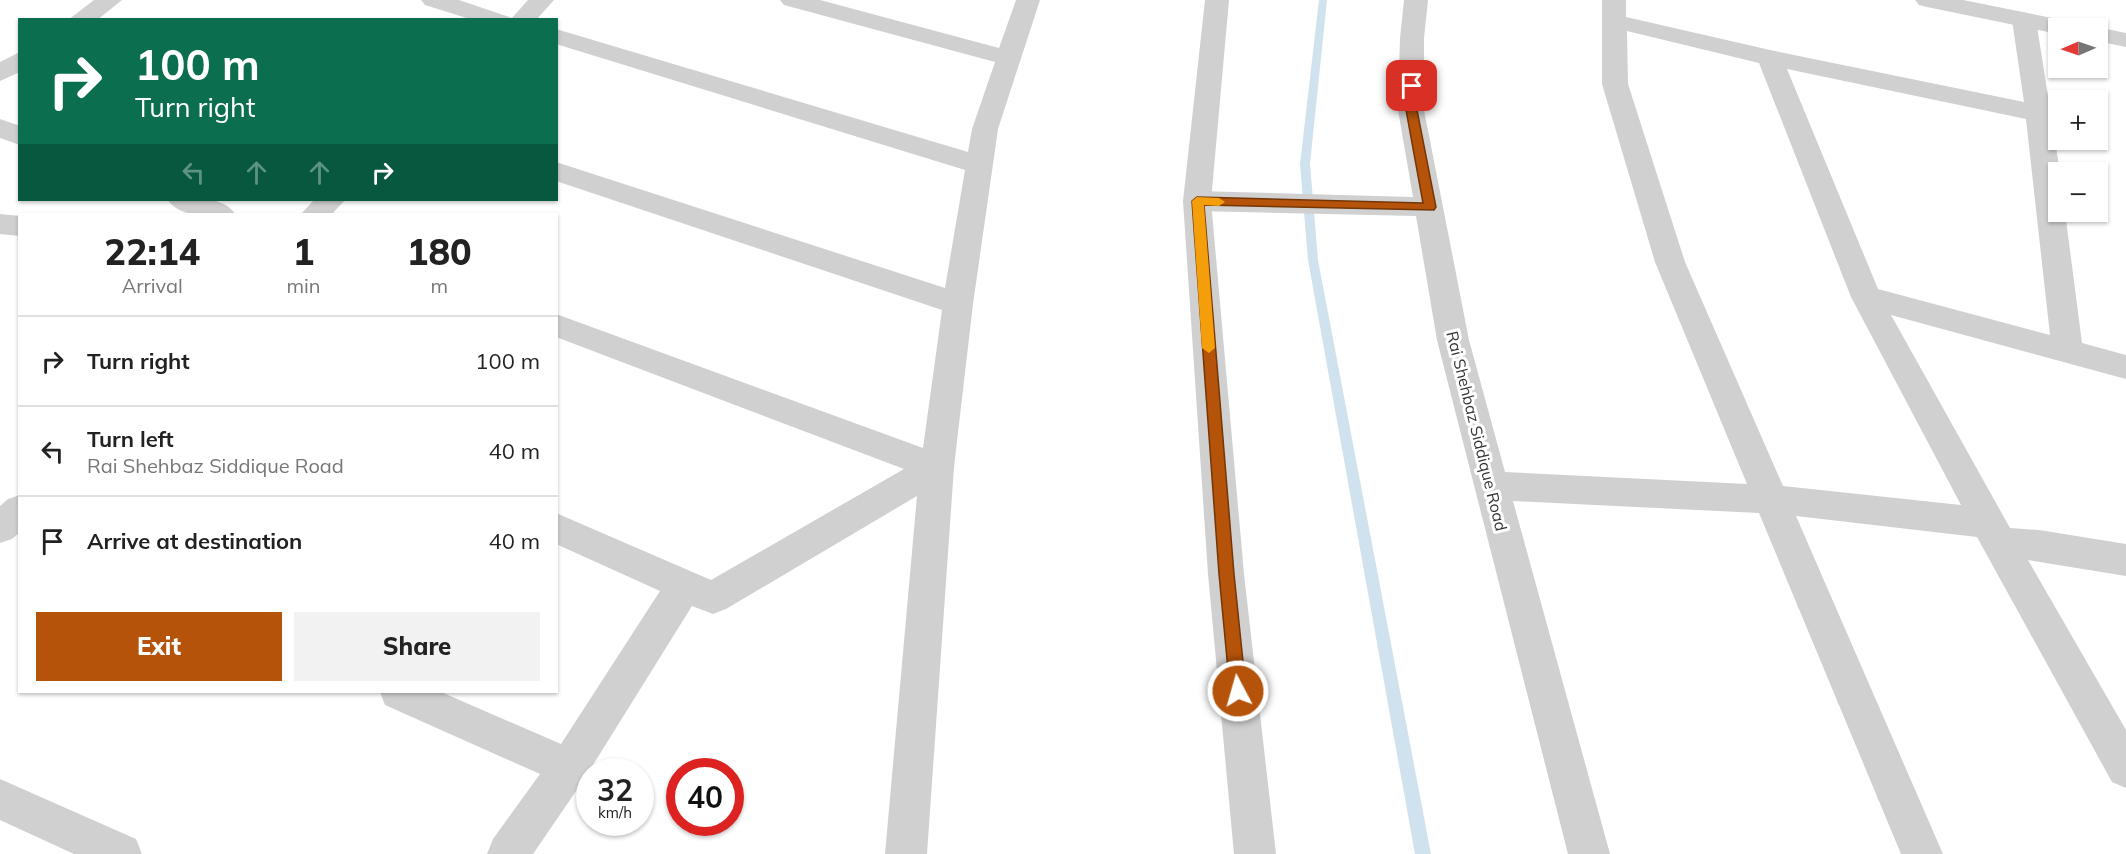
<!DOCTYPE html>
<html lang="en">
<head>
<meta charset="utf-8">
<style>
  :root { --surface:#fff; --page:#f2f2f2; --text:#222; --muted:#767676; --line:#e0e0e0; --accent:#b45309 }
  body { margin:0; font-family:Mulish,sans-serif; background:var(--page); color:var(--text); height:100vh; display:flex; flex-direction:column; font-size:22px; white-space:nowrap }
  * { box-sizing:border-box; margin:0 }
  p { font-size:20px; color:var(--muted) }
  .icon { flex:none; width:33px; height:33px; fill:none; stroke:currentColor; stroke-width:2; stroke-linecap:round; stroke-linejoin:round }
  .map { position:relative; flex:1; overflow:hidden }
  .side { position:absolute; left:18px; top:213px; width:540px; height:480px; display:flex; flex-direction:column; background:var(--surface); border-radius:0px; box-shadow:0 2px 4px #0004 }
  .side>* { flex:none }
  .hud { position:absolute; left:18px; top:18px; width:540px; height:183px; border-radius:0px; box-shadow:0 2px 4px #0004; background:#0b6e4f; color:#fff; overflow:hidden }
  .needle { width:39px; rotate:268deg }
  .fabs { position:absolute; left:2048px; top:18px; display:grid; gap:12px }
  .fabs a { display:grid; place-items:center; width:60px; height:60px; border-radius:0px; background:var(--surface); box-shadow:0 2px 4px #0004; font-size:30px }
  .speed { position:absolute; left:576px; top:758px; display:flex; gap:12px; font-size:30px; font-weight:700; text-align:center }
  .speed>* { display:grid; place-content:center; width:78px; height:78px; border-radius:50%; background:var(--surface); box-shadow:0 2px 4px #0004; line-height:1 }
  .speed small { font-size:15px; font-weight:400 }
  .speed .limit { border:9px solid #d22; background:#fff; color:#111 }
  .pin { position:absolute; display:grid; place-items:center; width:51px; height:51px; color:#fff; margin:-26px; border-radius:12px; box-shadow:0 3px 9px #0006 }
  .me { position:absolute; width:66px; margin:-33px; rotate:354deg; stroke-linejoin:round; filter:drop-shadow(0 0 4px #0008) }
  .turn { display:flex; align-items:center; gap:21px; height:126px; padding:0 18px; font-size:27px }
  .turn .icon { width:78px; height:78px; stroke-width:2.5 }
  .turn b { display:block; font-size:42px; line-height:51px }
  .lanes { display:flex; align-items:center; height:57px; padding:0 18px; background:#0003; justify-content:center; gap:30px; direction:ltr }
  .lanes .off { opacity:.35 }
  .eta { display:flex; justify-content:space-evenly; align-items:center; height:102px; text-align:center }
  .eta b { font-size:36px; font-weight:800; line-height:42px }
  .cta { display:flex; gap:12px; margin-top:auto; padding:12px 18px }
  .cta a { flex:1; height:69px; border-radius:0px; background:var(--accent); color:#fff; font-size:24px; font-weight:800; line-height:69px; text-align:center }
  .cta a+a { background:var(--page); color:var(--text) }
  ul { padding:0; list-style:none }
  li { display:flex; align-items:center; gap:18px; height:90px; padding:0 18px; border-top:2px solid var(--line) }
  li div { flex:1 }
  li b { display:block; font-size:22px }
  li em { font-style:normal }
  .map>svg:first-child { display:block }
</style>
</head>
<body>
<div class="map">
<svg width="2126" height="854" viewBox="0 0 2126 854">
  <rect width="100%" height="100%" fill="#fff"/>
  <g fill="none" stroke-linecap="round" stroke-linejoin="round">
    <!-- stream -->
    <path fill="#cfe2ee" fill-rule="evenodd" d="M1319,0h8l-17,164 8,96 113,594h-16l-107,-594 -8,-96z"/>
    <!-- minor -->
    <g fill="#d0d0d0" fill-rule="evenodd">
      <path d="M94,0h28l-25,20h-29z"/>
      <path d="M421,0h38l53,18 16,-18h26l-18,20h-63l-48,-15z"/>
      <path d="M780,0h40l179,48 17,-48h24l-42,129 -25,175 -19,163 -27,387h-42l32,-358 -191,113 -13,5 -21,-8 -109,175 -50,73h-46l6,-15 47,-65 -155,-69 -5,-13h61l120,52 99,-153 -104,-47v-31l155,67 193,-111 -348,-132v-23l367,134 19,-138 -386,-129v-19l389,126 20,-118 -409,-126v-15l412,123 4,-23 23,-67 -211,-57z"/>
      <path d="M1404,0h24l-4,38v72l45,230 36,132 242,12 -92,-222 -53,-178v-84h24v17l144,33 254,52 -12,-82 3,-5 9,-2 9,2 3,5 24,152 -2,40h7l17,131 44,12v24l-235,-64 119,213 29,2 87,14v32l-98,-16 98,170v58l-14,-6 -135,-245 -181,-21 147,338h-42l-142,-341 -246,-12 97,353h-42l-131,-514 -21,-124 -219,-5 -10,-3 -4,-7 4,-7 10,-3 216,6 -15,-87 2,-72zM1627,31l132,32 92,234 110,208 -178,-19 -98,-224 -57,-178zM1787,69l239,50 24,216 -172,-46z"/>
      <path d="M20,52v20l-20,9v-19z"/>
      <path d="M0,119l20,7v19l-20,-7z"/>
      <path d="M168,200c19,-2 56,-5 67,14 -19,2 -55,5 -67,-14z"/>
      <path d="M314,200h31l-13,14h-31z"/>
      <path d="M0,214l20,2v20l-20,-2z"/>
      <path d="M20,495v37l-8,7 -12,4v-37l8,-7z"/>
      <path d="M0,779l136,60 6,15h-68l-74,-34z"/>
    </g>
    <!-- tertiary -->
    <g fill="#d0d0d0" fill-rule="evenodd">
      <path d="M1205,0h24l-18,201 33,373 32,280h-42l-26,-280 -25,-373z"/>
      <path d="M1915,0h48l104,21 9,2 3,5h-21v6l-131,-27 -8,-2z"/>
      <path d="M2097,27l29,6v14l-29,-6v-13h-8z"/>
    </g>
  </g>
  <!-- route -->
  <path fill="#b45309" stroke="#753606" stroke-width="1.5" d="M1412,83l5,3v24l19,97 -2,3 -230,-5 30,369 12,117 -2,5 -6,2 -6,-2 -2,-5 -11,-117 -27,-373 5,-4 226,6 -17,-93v-24z"/>
  <!-- slow -->
  <path fill="#f59e0b" d="M1197,197l22,1 6,4 -6,4 -15,-1 11,143 -6,5 -7,-5 -10,-147z"/>
  <g text-anchor="middle" dominant-baseline="central" stroke-width="6" stroke-linejoin="round" paint-order="stroke">
    <!-- street labels -->
    <g font-size="16" fill="#333" stroke="#fff">
      <text transform="translate(1477 431) rotate(76)">Rai Shehbaz Siddique Road</text>
    </g>
  </g>
</svg>
<div class="fabs">
<a><svg class="needle" viewBox="-14 -14 28 28"><path d="M0-13l5 13h-10z" fill="#e53935"/><path d="M0 13l5-13h-10z" fill="#767676"/></svg></a>
<a>+</a>
<a>−</a>
</div>
<div class="speed"><div>32<small>km/h</small></div><div class="limit">40</div></div>
<div class="pin" style="left:1412px;top:86px;background:#d93025"><svg class="icon" aria-label="arrive" viewBox="0 0 24 24"><path d="M6 21V4h12l-3 4 3 4H6"/></svg></div>
<svg class="me" style="left:1238px;top:691px" viewBox="-20 -20 40 40"><circle r="17" fill="#b45309" stroke="#fff" stroke-width="3"/><path d="M0-11L8 9 0 5-8 9z" fill="#fff"/></svg>
<div class="hud">
<div class="turn"><svg class="icon" aria-label="right" viewBox="0 0 24 24"><path d="M7 20v-9h11M14 6l5 5-5 5"/></svg><div><b>100 m</b>Turn right</div></div>
<div class="lanes"><svg class="icon off" aria-label="left" viewBox="0 0 24 24"><path d="M17 20v-9H6M10 6l-5 5 5 5"/></svg><svg class="icon off" aria-label="ahead" viewBox="0 0 24 24"><path d="M12 20V5M6 11l6-6 6 6"/></svg><svg class="icon off" aria-label="ahead" viewBox="0 0 24 24"><path d="M12 20V5M6 11l6-6 6 6"/></svg><svg class="icon" aria-label="right" viewBox="0 0 24 24"><path d="M7 20v-9h11M14 6l5 5-5 5"/></svg></div>
</div>
<section class="side">
<div class="eta">
<div><b>22:14</b><p>Arrival</p></div>
<div><b>1</b><p>min</p></div>
<div><b>180</b><p>m</p></div>
</div>
<ul>
<li><svg class="icon" aria-label="right" viewBox="0 0 24 24"><path d="M7 20v-9h11M14 6l5 5-5 5"/></svg><div><b>Turn right</b></div><em>100 m</em></li>
<li><svg class="icon" aria-label="left" viewBox="0 0 24 24"><path d="M17 20v-9H6M10 6l-5 5 5 5"/></svg><div><b>Turn left</b><p>Rai Shehbaz Siddique Road</p></div><em>40 m</em></li>
<li><svg class="icon" aria-label="arrive" viewBox="0 0 24 24"><path d="M6 21V4h12l-3 4 3 4H6"/></svg><div><b>Arrive at destination</b></div><em>40 m</em></li>
</ul>
<div class="cta"><a>Exit</a><a>Share</a></div>
</section>
</div>
</body>
</html>
